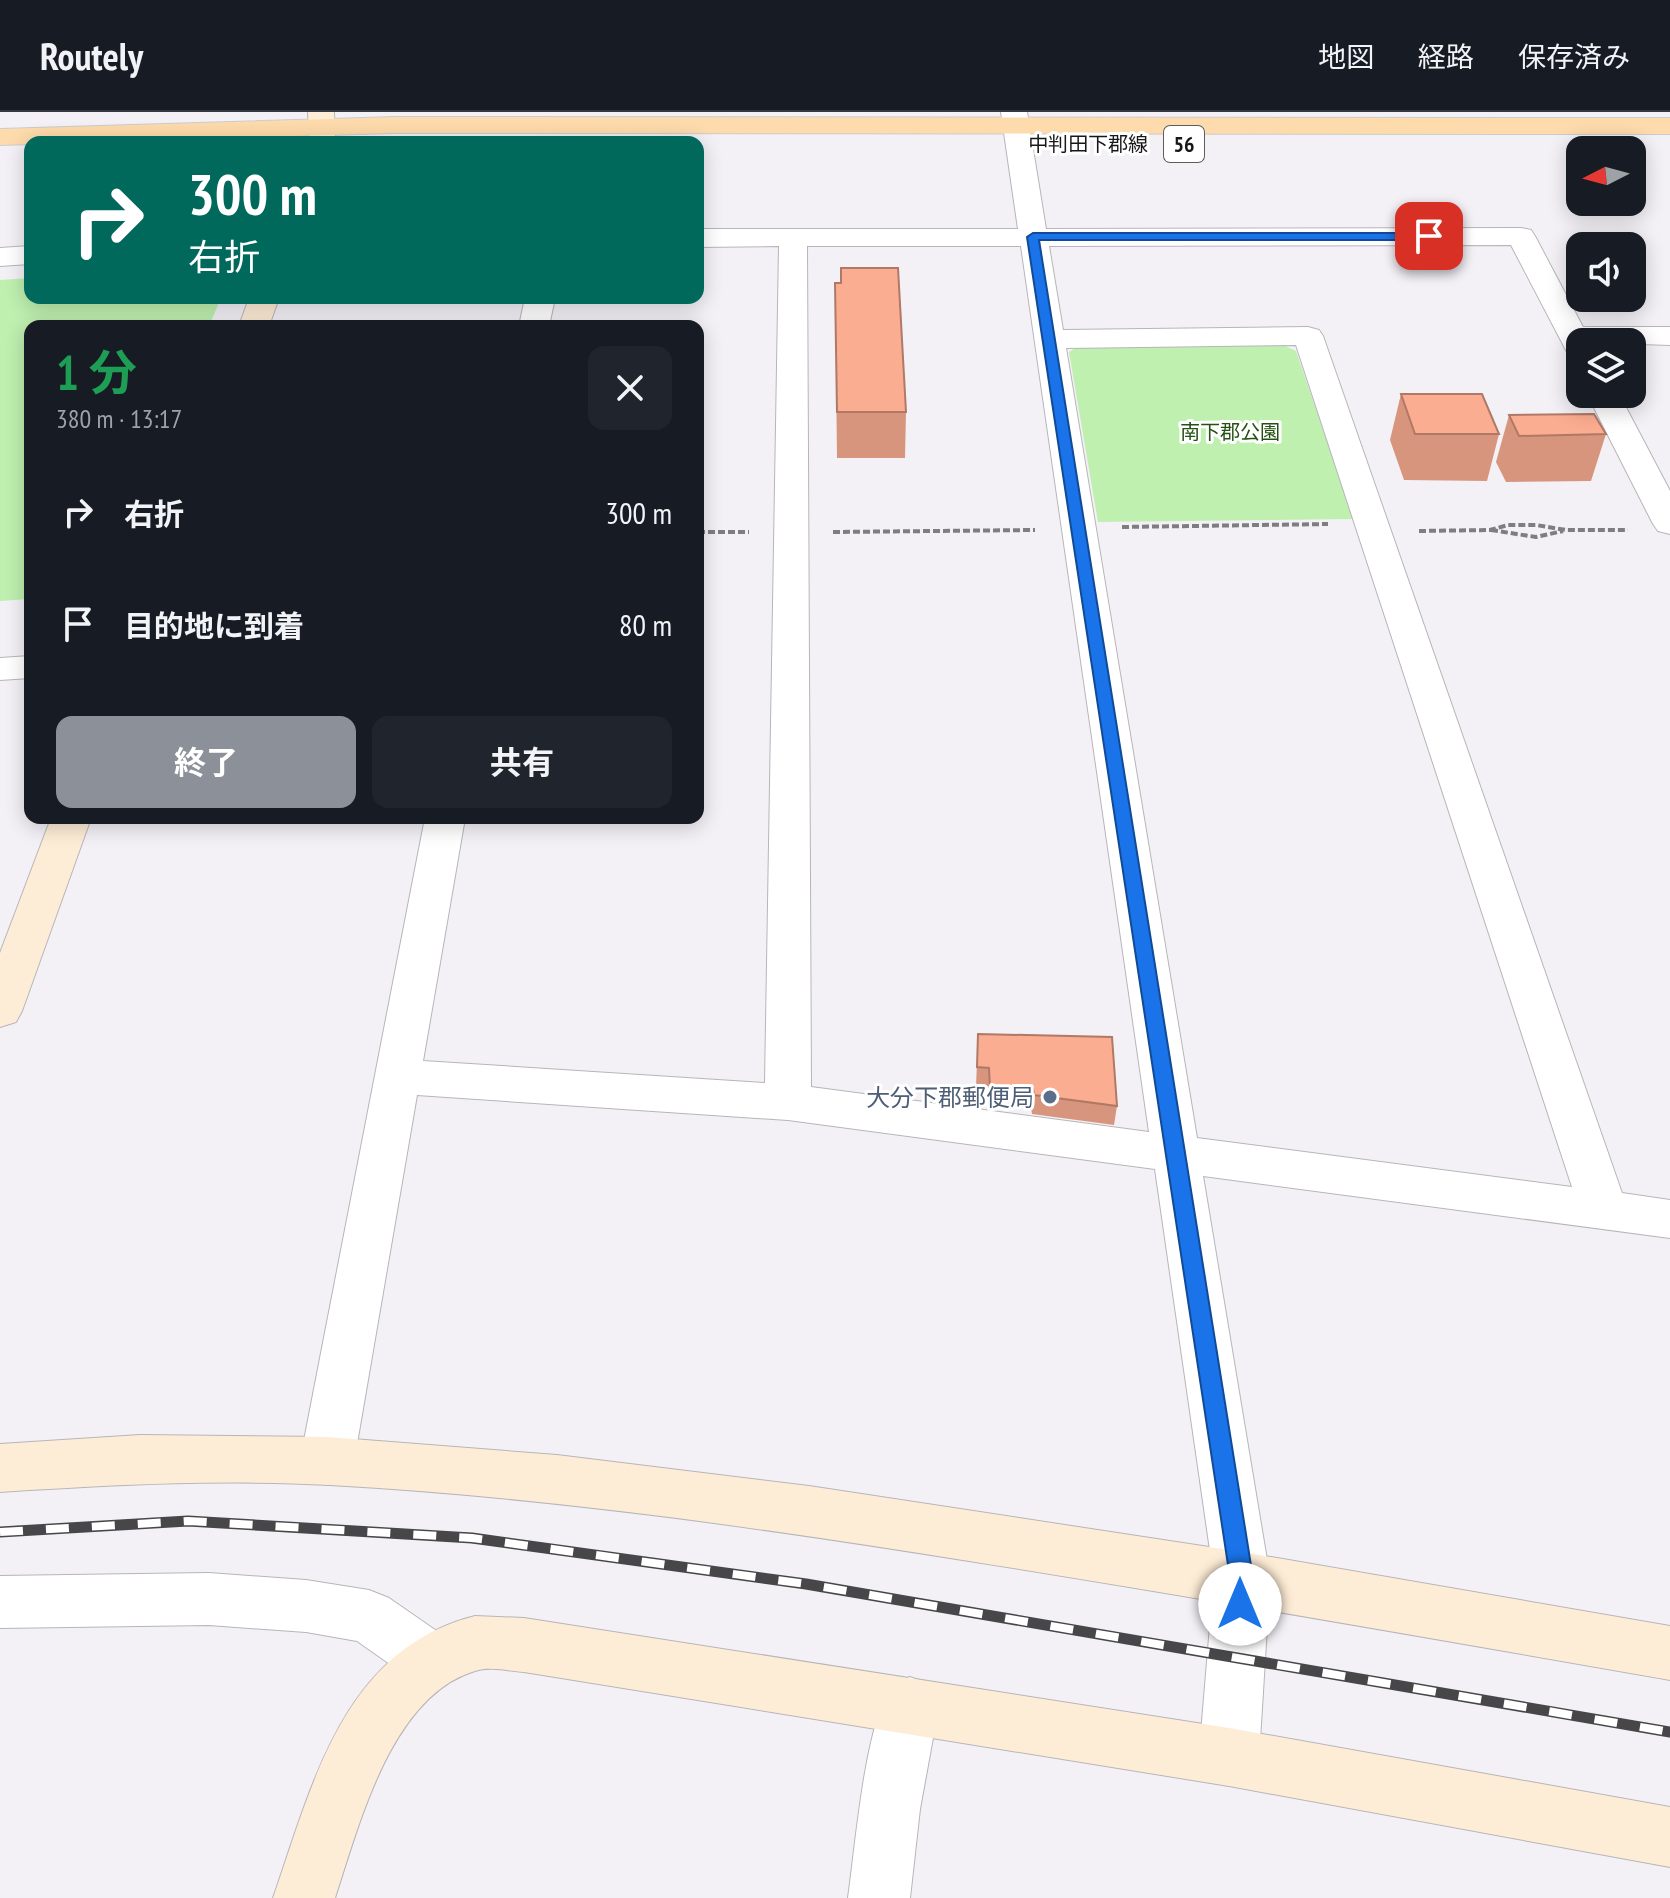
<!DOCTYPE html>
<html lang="ja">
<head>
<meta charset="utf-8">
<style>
  :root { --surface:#171b24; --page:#20242c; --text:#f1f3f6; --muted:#9ea1a6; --line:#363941; --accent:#8c9099 }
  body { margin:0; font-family:"PT Sans Narrow","Noto Sans JP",sans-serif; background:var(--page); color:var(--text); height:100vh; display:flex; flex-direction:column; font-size:30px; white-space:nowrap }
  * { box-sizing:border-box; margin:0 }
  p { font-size:26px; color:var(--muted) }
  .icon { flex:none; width:44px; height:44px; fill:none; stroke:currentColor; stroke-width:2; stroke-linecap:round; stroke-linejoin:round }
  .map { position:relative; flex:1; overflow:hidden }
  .drawer { position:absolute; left:24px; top:208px; width:680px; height:504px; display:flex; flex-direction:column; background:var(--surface); border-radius:16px; box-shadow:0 4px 20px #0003 }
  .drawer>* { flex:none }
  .banner { position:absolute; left:24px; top:24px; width:680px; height:168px; border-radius:16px; box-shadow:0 4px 20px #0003; background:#00695c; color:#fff; overflow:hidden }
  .needle { width:52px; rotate:264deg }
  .controls { position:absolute; left:1566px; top:24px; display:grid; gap:16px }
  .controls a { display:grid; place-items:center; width:80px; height:80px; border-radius:16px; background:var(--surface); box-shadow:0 4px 20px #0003; font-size:40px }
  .pin { position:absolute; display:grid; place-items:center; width:68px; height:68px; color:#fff; margin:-34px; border-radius:16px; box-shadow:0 4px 12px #0006 }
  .me { position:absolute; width:88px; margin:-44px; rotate:0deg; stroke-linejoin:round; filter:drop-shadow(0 0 6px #0008) }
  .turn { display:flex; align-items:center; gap:28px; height:168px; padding:0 32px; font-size:36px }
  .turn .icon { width:104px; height:104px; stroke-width:2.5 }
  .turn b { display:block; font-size:56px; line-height:68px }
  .round { display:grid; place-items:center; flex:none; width:84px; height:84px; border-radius:16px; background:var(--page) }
  .head { display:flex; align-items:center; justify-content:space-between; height:136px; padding:0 32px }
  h1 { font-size:48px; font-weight:700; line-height:60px; color:#1e9e55 }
  .action { display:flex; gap:16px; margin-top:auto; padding:16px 32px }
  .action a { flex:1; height:92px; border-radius:16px; background:var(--accent); color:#fff; font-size:32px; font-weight:700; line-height:92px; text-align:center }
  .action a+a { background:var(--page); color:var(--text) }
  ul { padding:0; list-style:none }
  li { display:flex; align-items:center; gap:24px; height:112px; padding:0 32px }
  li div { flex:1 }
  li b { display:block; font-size:30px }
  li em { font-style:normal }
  header { display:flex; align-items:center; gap:48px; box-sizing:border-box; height:112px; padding:0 40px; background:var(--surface); border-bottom:2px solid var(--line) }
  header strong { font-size:38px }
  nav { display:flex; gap:44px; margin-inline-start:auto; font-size:28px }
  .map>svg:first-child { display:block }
</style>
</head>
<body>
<header>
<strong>Routely</strong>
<nav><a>地図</a><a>経路</a><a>保存済み</a></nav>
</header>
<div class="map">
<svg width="1670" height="1786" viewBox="0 0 1670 1786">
  <rect width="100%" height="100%" fill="#f3f1f6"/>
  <!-- green -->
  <g fill="#bff0b0">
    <path d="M30,166v20h191l-12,28h-179v273l-30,2v-321z"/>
    <path d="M1080,233h203l13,6 58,168 -256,3 -29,-170z"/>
  </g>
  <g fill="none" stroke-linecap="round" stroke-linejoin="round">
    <defs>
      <g id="street">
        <path d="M1001,0h26l19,117 475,-1 10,2 4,6 48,91h87v18l-90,-3v17l-11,-3 -58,-111 -462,1 14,84 245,-3 11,3 4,6 299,857 48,7v38l-467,-62 67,402 -11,179 -9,21 -21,8 -21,-8 -9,-21 15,-179 -59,-409 -367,-49 -371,-25 -63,366 -8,17 -19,7 -19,-7 -8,-17 125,-643h40l-42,243 342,22 14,-837 -81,1v-18h320zM807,134h214l128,886 -338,-45zM1296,233l276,842 -375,-49 -131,-790z"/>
        <path d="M30,134v18l-30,2v-18z"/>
        <path d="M525,186h30l-6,28h-30z"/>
        <path d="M1587,282h32l51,97v43l-12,-3 -5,-7z"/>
        <path d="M30,544v22l-30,2v-22z"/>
        <path d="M209,1461l97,7 63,10 20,8 62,43 9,19 -9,19 -20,8 -20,-8 -54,-38 -51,-9 -97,-7 -209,3v-52z"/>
        <path d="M910,1565l21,8 8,20 -19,104 -10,89h-62c9,-66 15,-152 41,-213z"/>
      </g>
      <g id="secondary">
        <path d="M308,0h26l1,30h-26z"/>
        <path d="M249,186h30l-10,28h-30z"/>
        <path d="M51,706h40l-69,193 -6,11 -16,5v-74z"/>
        <path d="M140,1323l187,2 230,18 252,31 433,66 428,74v54c-234,-41 -467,-82 -701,-119 -212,-34 -425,-64 -639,-76 -110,-6 -220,0 -330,7v-48z"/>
        <path d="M475,1504l49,2 705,110 441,79v60l-441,-81 -705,-114c-15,-1 -34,-6 -49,-1 -84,25 -116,154 -140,227h-62c39,-112 70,-249 202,-282z"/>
      </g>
      <path id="primary" d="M394,5l1276,1v16l-1276,-1 -394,12v-16z"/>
    </defs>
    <!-- street casing -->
    <use href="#street" stroke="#b7b5ba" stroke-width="2"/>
    <!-- secondary casing -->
    <use href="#secondary" stroke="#b7b5ba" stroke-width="2"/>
    <!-- primary casing -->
    <use href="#primary" stroke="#ccc" stroke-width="2"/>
    <!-- path -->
    <g stroke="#7e7d7f" stroke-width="4" stroke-dasharray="7 3" stroke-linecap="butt">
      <path d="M1122,415l206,-3"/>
      <path d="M1491,418l45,7 27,-6"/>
      <path d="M1419,419l71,-1 18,-5h28l30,5h62"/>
      <path d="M698,420h51"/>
      <path d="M833,420l202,-2"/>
    </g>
    <!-- street -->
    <use href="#street" fill="#fff" fill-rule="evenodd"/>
    <!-- secondary -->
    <use href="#secondary" fill="#feedd6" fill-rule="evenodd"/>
    <!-- primary -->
    <use href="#primary" fill="#fedbac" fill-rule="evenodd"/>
    <defs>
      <path id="rail" d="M0,1420l188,-11 284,17 334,46 864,148"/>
    </defs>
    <!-- rail casing -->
    <use href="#rail" stroke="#474749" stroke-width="11"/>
    <!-- rail -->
    <use href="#rail" stroke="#fff" stroke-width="8" stroke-dasharray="23" stroke-linecap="butt"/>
  </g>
  <!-- wall -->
  <g fill="#d8957d">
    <path d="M835,171l71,129 -1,46h-68z"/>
    <path d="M1401,282l98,40 -12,47 -83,-1 -14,-40z"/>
    <path d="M1509,303l97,19 -15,47 -85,1 -10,-20z"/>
    <path d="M978,922l139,72 -3,19 -82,-11 -1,-6 -43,-1v-20h-12z"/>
  </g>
  <!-- building -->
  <g fill="#fbad91" stroke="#b07966" stroke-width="2">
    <path d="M841,156h57l8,144h-69l-2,-129h6z"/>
    <path d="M1401,282h81l17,40h-84z"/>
    <path d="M1594,302l12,20 -87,2 -10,-21z"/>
    <path d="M978,922l134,3 5,69 -83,-11 -1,-6 -43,-1 -1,-20 -12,-1z"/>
  </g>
  <!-- route -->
  <path fill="#1a73e8" stroke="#114b97" stroke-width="2" d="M1033,121h396l6,3 -6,4h-390l214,1338 -5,34 -8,3 -9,-3 -3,-8 2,-26 -203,-1341z"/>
  <!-- markers -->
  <circle fill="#5c6f8a" stroke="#fff" stroke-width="3" cx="1050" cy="985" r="8"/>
  <g text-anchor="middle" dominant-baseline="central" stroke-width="6" stroke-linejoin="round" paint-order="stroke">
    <!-- far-street labels -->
    <g font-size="20" fill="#171718" stroke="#fff">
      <text x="1088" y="32">中判田下郡線</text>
    </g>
    <!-- far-park labels -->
    <g font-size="20" fill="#255113" stroke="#fff">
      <text x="1230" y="320">南下郡公園</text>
    </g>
    <!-- shield labels -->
    <rect fill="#fff" stroke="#5d5d5d" stroke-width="2" x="1164" y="14" width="40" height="36" rx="6"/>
    <g font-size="22" font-weight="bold" fill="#171718">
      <text x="1184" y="32">56</text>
    </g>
    <!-- service labels -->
    <g font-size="24" fill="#4e5e75" stroke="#fff" text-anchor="end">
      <text x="1034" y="985">大分下郡郵便局</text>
    </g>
  </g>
</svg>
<div class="controls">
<a><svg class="needle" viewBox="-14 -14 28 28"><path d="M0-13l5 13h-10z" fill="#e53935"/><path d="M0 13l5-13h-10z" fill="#9ea1a6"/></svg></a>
<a><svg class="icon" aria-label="sound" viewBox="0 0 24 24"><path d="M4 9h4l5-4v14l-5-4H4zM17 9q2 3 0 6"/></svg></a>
<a><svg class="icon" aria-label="layers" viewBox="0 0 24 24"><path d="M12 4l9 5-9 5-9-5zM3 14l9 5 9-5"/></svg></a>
</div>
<div class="pin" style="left:1429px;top:124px;background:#d93025"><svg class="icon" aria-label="arrive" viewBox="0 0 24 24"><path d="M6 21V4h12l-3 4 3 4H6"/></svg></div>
<svg class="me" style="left:1240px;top:1492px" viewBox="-20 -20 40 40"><circle r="19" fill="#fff"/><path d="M0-13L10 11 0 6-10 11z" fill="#1a73e8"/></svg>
<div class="banner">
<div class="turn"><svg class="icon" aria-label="right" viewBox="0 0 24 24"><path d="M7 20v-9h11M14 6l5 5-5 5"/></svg><div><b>300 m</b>右折</div></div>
</div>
<section class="drawer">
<div class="head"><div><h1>1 分</h1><p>380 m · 13:17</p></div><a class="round"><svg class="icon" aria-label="close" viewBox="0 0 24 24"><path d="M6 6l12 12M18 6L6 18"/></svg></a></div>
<ul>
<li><svg class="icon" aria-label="right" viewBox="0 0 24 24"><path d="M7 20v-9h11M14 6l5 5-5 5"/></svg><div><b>右折</b></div><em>300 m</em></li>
<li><svg class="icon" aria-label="arrive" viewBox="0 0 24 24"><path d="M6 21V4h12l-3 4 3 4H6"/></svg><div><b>目的地に到着</b></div><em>80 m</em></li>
</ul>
<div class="action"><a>終了</a><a>共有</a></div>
</section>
</div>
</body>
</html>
